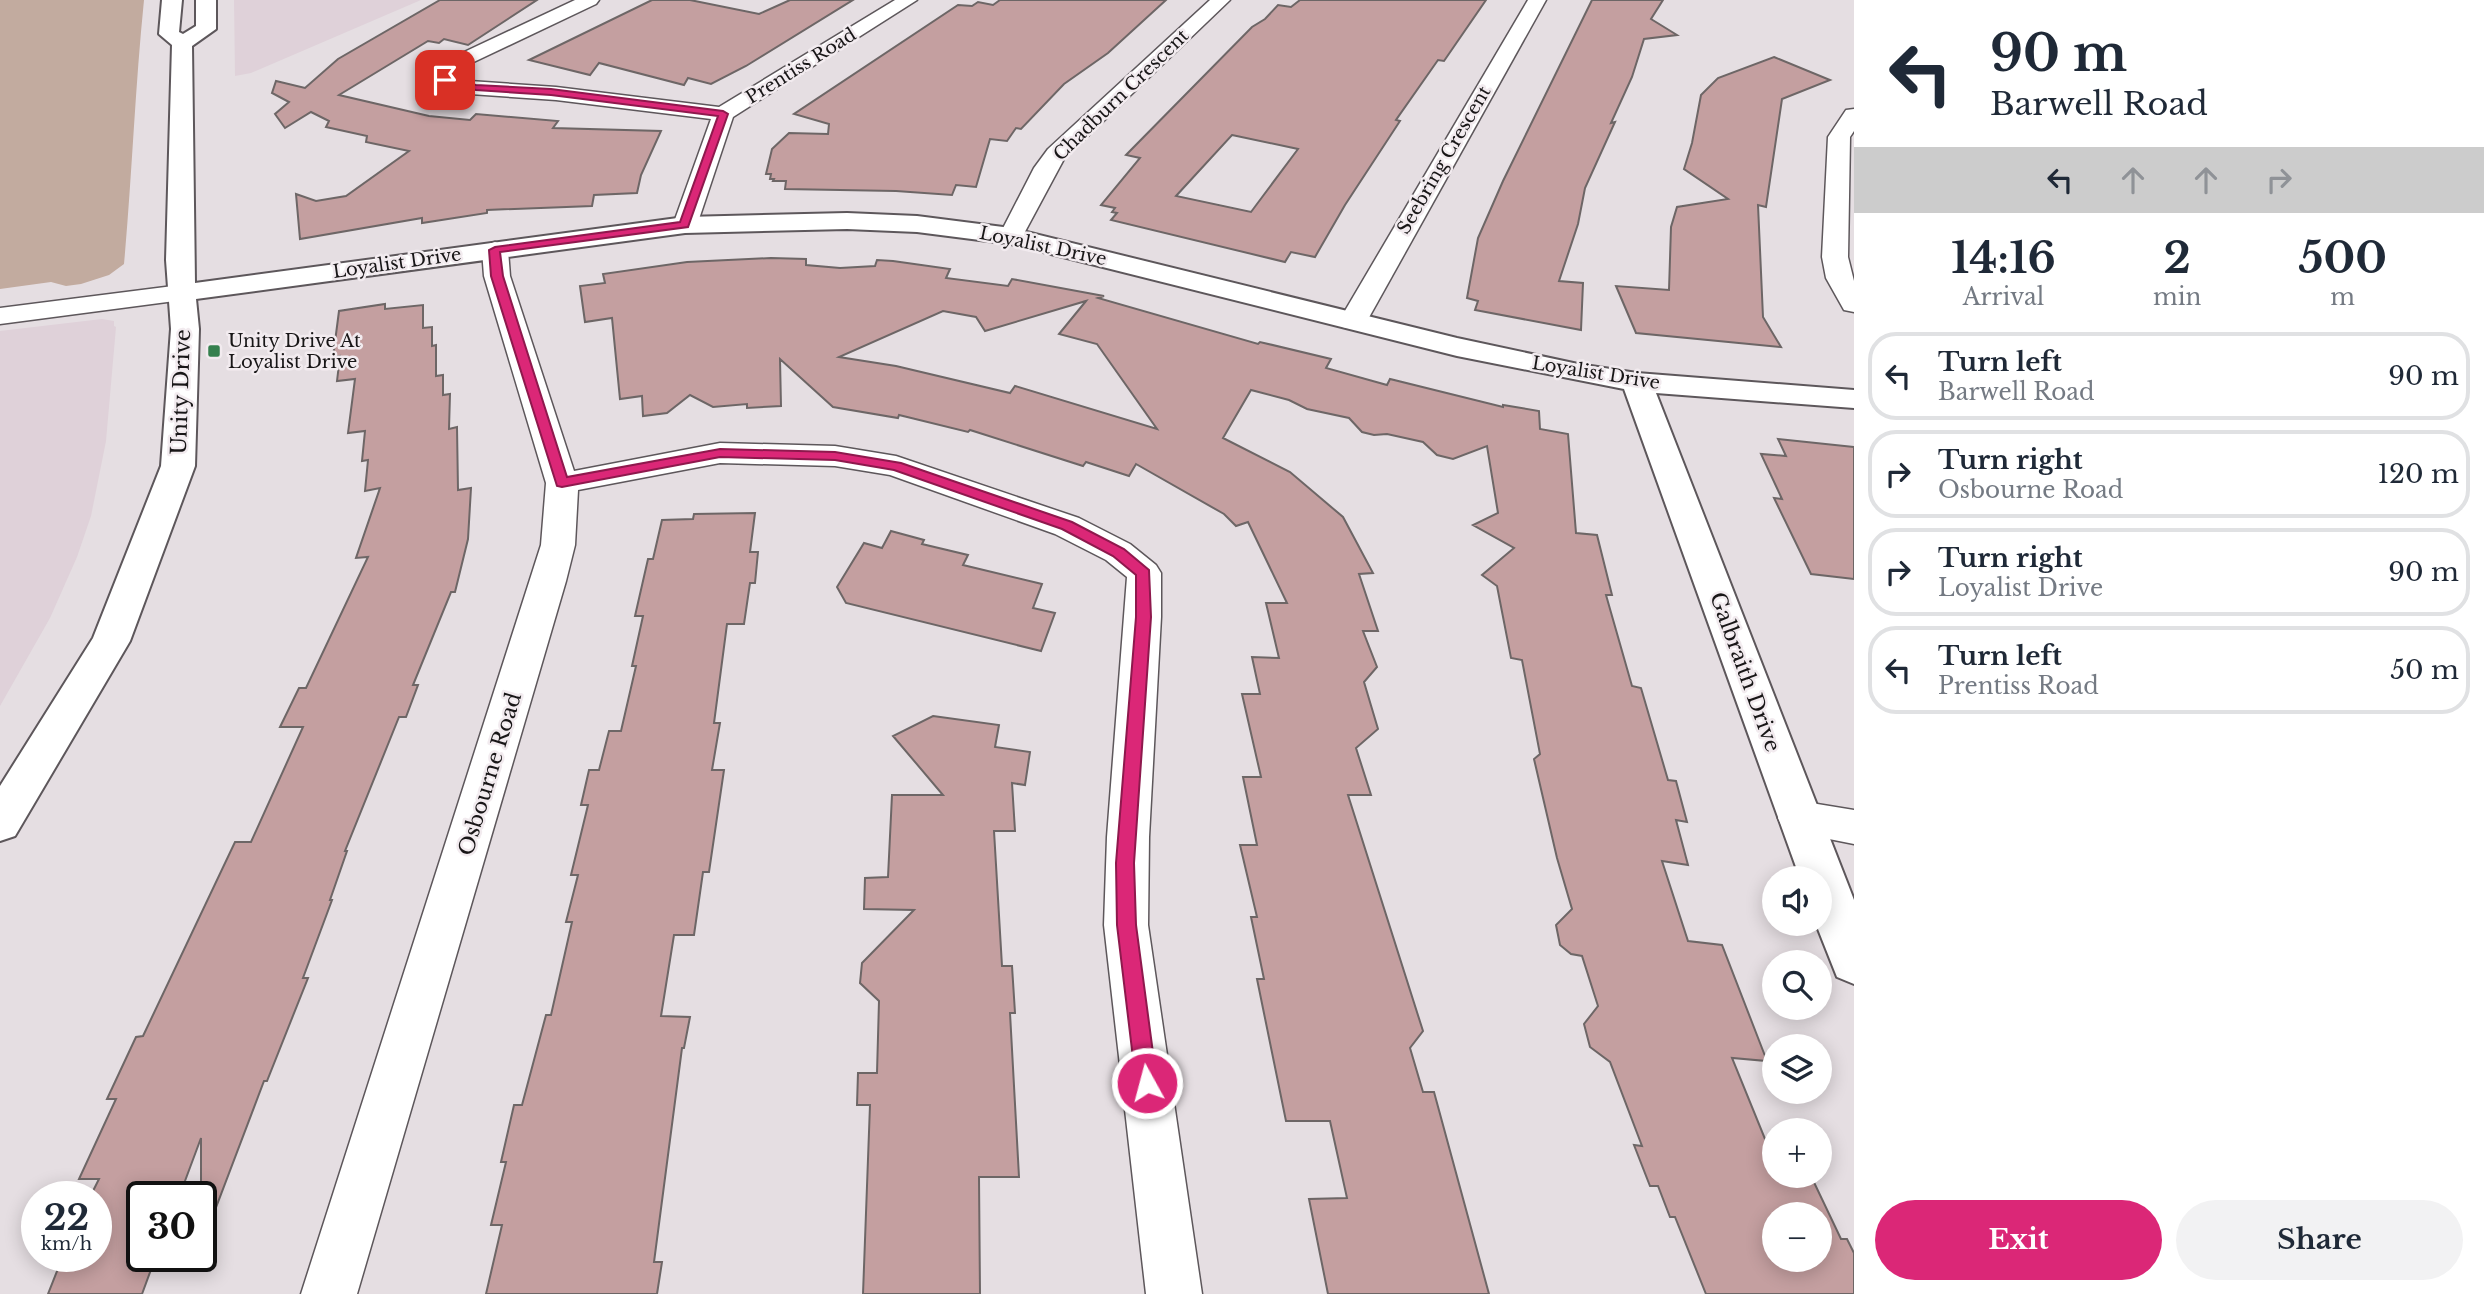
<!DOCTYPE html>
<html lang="en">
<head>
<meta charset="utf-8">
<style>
  :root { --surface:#fff; --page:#f2f2f3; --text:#1f2937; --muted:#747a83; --line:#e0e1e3; --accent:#db2777 }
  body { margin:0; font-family:"Libre Baskerville",serif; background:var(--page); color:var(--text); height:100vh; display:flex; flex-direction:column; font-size:26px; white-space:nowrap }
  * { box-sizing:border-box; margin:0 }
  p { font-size:23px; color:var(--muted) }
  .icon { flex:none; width:38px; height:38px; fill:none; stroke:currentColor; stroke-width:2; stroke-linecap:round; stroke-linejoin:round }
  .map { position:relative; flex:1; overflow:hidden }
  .panel { display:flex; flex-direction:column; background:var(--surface); width:630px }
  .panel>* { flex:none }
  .banner { background:#fff; color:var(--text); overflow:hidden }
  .fabs { position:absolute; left:1762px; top:866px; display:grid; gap:14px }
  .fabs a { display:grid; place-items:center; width:70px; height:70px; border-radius:50%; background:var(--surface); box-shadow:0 4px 18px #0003; font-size:35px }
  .speed { position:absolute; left:21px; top:1181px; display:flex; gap:14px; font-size:35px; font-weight:700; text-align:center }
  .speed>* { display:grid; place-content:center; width:91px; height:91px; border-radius:50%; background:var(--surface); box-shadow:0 4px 18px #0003; line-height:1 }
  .speed small { font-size:18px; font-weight:400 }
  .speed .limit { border:4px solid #111; border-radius:10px; background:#fff; color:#111 }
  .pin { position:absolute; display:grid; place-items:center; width:60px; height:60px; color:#fff; margin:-30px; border-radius:14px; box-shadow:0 4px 10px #0006 }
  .me { position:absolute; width:77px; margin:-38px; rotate:353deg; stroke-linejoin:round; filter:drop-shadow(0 0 5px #0008) }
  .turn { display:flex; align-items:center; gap:24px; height:147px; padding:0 21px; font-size:32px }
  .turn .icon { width:91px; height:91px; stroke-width:2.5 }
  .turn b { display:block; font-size:49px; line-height:60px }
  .lanes { display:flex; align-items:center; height:66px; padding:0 21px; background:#0003; justify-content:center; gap:35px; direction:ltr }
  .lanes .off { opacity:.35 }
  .eta { display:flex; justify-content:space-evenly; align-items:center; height:119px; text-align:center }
  .eta b { font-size:42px; font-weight:700; line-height:49px }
  .action { display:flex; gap:14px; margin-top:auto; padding:14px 21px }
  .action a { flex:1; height:80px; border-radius:42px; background:var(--accent); color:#fff; font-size:28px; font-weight:700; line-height:80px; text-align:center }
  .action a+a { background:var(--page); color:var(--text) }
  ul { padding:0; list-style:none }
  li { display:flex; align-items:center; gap:21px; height:88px; margin:0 14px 10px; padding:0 7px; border:4px solid var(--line); border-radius:28px }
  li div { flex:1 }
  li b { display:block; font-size:26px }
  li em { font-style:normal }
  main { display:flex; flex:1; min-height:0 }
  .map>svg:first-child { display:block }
</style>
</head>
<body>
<main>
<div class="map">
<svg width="1854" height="1294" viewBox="0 0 1854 1294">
  <rect width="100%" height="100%" fill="#e5dee2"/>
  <!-- built -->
  <g fill="#dfd1d9">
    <path d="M234,0h187l-170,73 -16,3z"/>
    <path d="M102,319l12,2v5l2,1 -10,114 -15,75 -14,41 -27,61 -50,88v-375z"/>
  </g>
  <!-- green -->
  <path fill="#c2ab9f" d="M0,0h144c-9,88 -12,176 -20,264l-15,11 -28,9 -15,2 -15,-4 -51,7z"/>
  <!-- building -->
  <g fill="#c49fa0" stroke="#6d6666" stroke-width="2" fill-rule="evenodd">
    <path d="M440,0h97l-69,45 -24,-6 -5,4 -11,-2 -89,54 90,21 41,4 6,-6 82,7 -5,7 108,3 -20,44 -4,18 -43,2 -2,11 -105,4v3l-65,10v-5l-122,21 -4,-45 20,7 30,-5 63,-45 -43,-9 1,-6 -41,-9 3,-6 -18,-9 -26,16 -10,-14 14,-12 -17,-9 4,-12 29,7 33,-29z"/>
    <path d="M652,0h38l69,14 31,-14h63l-107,66 -35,18 -23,-6 -4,7 -85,-22 -9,12 -61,-15z"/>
    <path d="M1000,0h166l-58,53 -44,31 -43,45 -5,-1 -9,13 -17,-2 -14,48 -20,-2 -4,10 -56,-4 -111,-2 1,-8h-13l1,-2h-4l1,-5h-5l6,-25 17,-16 39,1 1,-10 -35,-10 164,-109 14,1 6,-4 15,3z"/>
    <path d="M1300,0h186l-42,61 -6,-1 -42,60 4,1 -55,84 -30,52 -24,-5 -6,10 -174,-42 6,-7 -5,-1 3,-4 -14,-3 39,-47 -14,-3 126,-128 13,-8 13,-14 13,2zM1232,135l66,14 -47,63 -75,-16z"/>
    <path d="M1592,0h71l-12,19 26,16 -33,4 -12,38 -21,46 4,-1 -30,66 -7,36 -19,57 24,2 -2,47 -106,-20 3,-9 -11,-3 11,-60 25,-57z"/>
    <path d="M1774,57l56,23 -48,19 -16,108 -8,-2 5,112 18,30 -145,-14 -20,-47 53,4 2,-63 6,-20 51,-8 -44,-30 8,-26 9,-48 17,-17z"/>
    <path d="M771,258l35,1v6l34,3 35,-2 2,-6 16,1 57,8 -4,9 62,8 4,-7 92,17 -6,2 160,46 2,-2 71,17 -5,9 61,17 3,-6 113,28v-2l36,6 1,18 28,5 8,99 21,2 15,60h-6l26,91 9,2 27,92 8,1 11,41 -11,-2 12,45 -26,-4 26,80 34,4 45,116 -35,-3 42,103v15h37l30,63h6l7,14v41h-148l-31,-77h-5l-12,-31h-8l-16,-41 8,1 -32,-84 -20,-15 -6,-23 14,-18 -16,-50 -11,-2 -11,-9 -4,-20 16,-16 -15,-51 -23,-99 6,-5 -18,-94 -11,-2 -14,-72 -15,-11 32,-27 -41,-23 25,-12 -11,-67 -34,13 -16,-4 -14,-13 -36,-8 -13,1 -12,-3 -13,-14 -42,-9 -18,-9 -38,-10 -28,48 67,34 53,45 30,56 -14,1 19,57h-15l14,36 -13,15 14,47 -22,19 15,47h-23l75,236 -13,17 13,44h11l55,202h-161l-19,-95 38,-1 -17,-77h-44l-29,-142h7l-13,-62h6l-17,-72h17l-14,-68h18l-19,-83h18l-8,-37 27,1 -13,-55h21l-39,-81 -12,4 -12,-12 -88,-50 -7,12 -43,-14 -3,4 -113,-36 -2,2 -69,-17 -1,3 -65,-11 -53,-48 1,47 -34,2v-4l-34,3 -23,-12 -23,18 -24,3 -1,-20 -22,3 -8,-81 -27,4 -5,-36 25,-3 -2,-9 84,-12zM1086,301l-27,33 38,10 60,85 -142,-43 -5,7 -114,-27 -57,-9 104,-46 33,6 9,14zM1774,1214h46v46h-46z"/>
    <path d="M385,304v5l38,-4v23l9,-1v19l4,-1v31l7,-1v20l7,-1 -1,35 8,-2 1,63 13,-2 -3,51 -13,53h-4l-38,93h5l-12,32h-7l-54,134h2l-17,49h2l-29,78h5l-41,103h-3l-60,158h-3v-101l-22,59h-37v59h14l-14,38h-94l15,-38h33v-59h-6l9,-18h-20l37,-80h-9l29,-62 7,-1 92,-194h16l52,-115h-23l19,-39h7l62,-131 -12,1 24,-70 -15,3 3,-31 -6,1 3,-30 -17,2 7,-54 -18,2 3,-25 -7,1 6,-46z"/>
    <path d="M1778,439l76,8v132l-43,-5 -37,-76 8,1 -21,-45 25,2z"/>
    <path d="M755,513l-5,39h8l-3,31h-5l-6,41h-17l-13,99h6l-8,47h12l-15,102h-6l-9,63h-20l-13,81 29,1 -6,31h-2l-28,214h8l-5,32h-171l16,-69h-11l15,-63h-5l13,-57h8l24,-90h5l21,-93h-6l12,-47h-7l17,-70h-7l8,-35h10l10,-39h12l15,-65h-4l11,-50h-8l13,-57h5l9,-39 31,-1 1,-5z"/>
    <path d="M891,531l33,9 -2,4 46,11 -5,10 79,19 -9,24 22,5 -14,38 -195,-48 -9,-16 27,-44 18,5z"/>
    <path d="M933,716l66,9 -4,22 35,5 -5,33 -13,-2 3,48h-21l8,135h10l3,47h-5l9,164h-40l1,117h-117l7,-189h-13l1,-32h19l2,-72 -19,-18 2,-20 52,-53 -50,-1 1,-31 23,-1 4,-82h51l-50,-59z"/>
  </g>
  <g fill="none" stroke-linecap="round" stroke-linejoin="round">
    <defs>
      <g id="street">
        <path d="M575,0h24l-3,4 -137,65 -6,7 17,5 86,6 163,20 176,-107h22l-184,117 -36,108 -3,5 -9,2 -9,-2 -3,-5 38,-106 -155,-19 -86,-6 -22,-5 -15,-11 4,-11 8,-6z"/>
        <path d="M1210,0h20l-166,159 -44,82 -9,2 -9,-2 -3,-5 35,-68 14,-19z"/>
        <path d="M1528,0h18l-179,321 -4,6 -10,2 -10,-2 -4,-6z"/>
        <path d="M1854,109v22l-4,6 -2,120 6,24v31l-10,-2 -18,-32 -4,-21 6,-120 18,-27z"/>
        <path d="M495,242l9,3 4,5 2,26 64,195 146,-28 115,3 61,10 183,62 51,26 26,21 5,8v44l-12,220 -1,88 54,369h-56l-42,-369 3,-88 20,-260 -21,-17 -51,-26 -165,-59 -55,-9 -115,-3 -142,27 -3,55 -9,36 -209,713h-56l240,-749 5,-62 -62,-207 -2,-26 4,-5z"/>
        <path d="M181,285l9,2 4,6 -4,6 -190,25v-16z"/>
        <path d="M1799,801l55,9v34l-70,-14 -6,-12 6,-12z"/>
      </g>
      <path id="secondary" d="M162,0h20l-3,32 4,2 13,-8v-26h20v29l-24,17 3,237 490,-66 162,-4 70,3 94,12 446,110 121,26 59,9 217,17v18l-198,-15 198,507v84l-17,-7 -21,-53h4v-46h-20l-176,-489 -167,-33 -446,-112 -94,-12 -70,-3 -162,4 -489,66 3,30 -4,137 -65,175 -115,195 -15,5v-55l93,-148 68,-172 10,-137 -5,-69 6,-215 -13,-11z"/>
    </defs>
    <!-- street casing -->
    <use href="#street" stroke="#5d575b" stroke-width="3"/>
    <!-- secondary casing -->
    <use href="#secondary" stroke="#5d575b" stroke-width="4"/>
    <!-- street -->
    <use href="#street" fill="#fff" fill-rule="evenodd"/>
    <!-- secondary -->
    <use href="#secondary" fill="#fff" fill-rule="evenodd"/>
  </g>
  <!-- route -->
  <path fill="#db2777" stroke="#8e194d" stroke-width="2" d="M445,78l31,7 75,4 172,22 5,3 -40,113 -188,25 3,24 64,201 153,-28 115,3 66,11 171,59 52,27 25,21 2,47 -17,246 2,62 21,158 -3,7 -7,3 -8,-3 -3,-7 -19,-158 -1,-62 20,-246v-42l-23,-19 -51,-27 -168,-59 -59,-10 -115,-3 -158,30 -5,-1 -66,-210 -2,-26 6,-3 185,-25 38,-106 -167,-21 -75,-5 -34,-8 -1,-2z"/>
  <!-- markers -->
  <rect fill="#35804e" stroke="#f2ebef" stroke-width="2.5" x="207" y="344" width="14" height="14" rx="3.5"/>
  <g text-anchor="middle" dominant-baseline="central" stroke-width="5" stroke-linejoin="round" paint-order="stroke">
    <!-- far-street labels -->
    <g font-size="18" fill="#181617" stroke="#f2ebef">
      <text transform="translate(801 66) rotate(-32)">Prentiss Road</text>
      <text transform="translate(1121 95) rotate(-44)">Chadburn Crescent</text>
      <text transform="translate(1444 160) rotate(-60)">Seebring Crescent</text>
      <text transform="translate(1043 246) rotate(12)">Loyalist Drive</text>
      <text transform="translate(397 263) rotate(-8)">Loyalist Drive</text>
      <text transform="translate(1596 373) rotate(9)">Loyalist Drive</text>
    </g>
    <!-- far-poi labels -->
    <g font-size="18" fill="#181617" stroke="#f2ebef" text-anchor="start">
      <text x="228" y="341">Unity Drive At<tspan x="228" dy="21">Loyalist Drive</tspan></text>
    </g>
    <!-- street labels -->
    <g font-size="21" fill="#181617" stroke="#f2ebef">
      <text transform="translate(181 392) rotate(-88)">Unity Drive</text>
      <text transform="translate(1745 672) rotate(70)">Galbraith Drive</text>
      <text transform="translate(490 774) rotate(-73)">Osbourne Road</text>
    </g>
  </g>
</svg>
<div class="fabs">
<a><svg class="icon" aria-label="sound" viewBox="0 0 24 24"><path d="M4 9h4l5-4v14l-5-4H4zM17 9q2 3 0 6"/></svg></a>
<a><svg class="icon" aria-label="search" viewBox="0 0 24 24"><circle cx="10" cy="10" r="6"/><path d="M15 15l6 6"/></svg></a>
<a><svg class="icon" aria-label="layers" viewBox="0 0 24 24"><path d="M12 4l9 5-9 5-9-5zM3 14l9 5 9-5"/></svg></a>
<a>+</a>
<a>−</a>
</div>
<div class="speed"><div>22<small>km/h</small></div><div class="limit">30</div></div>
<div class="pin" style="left:445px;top:80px;background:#d93025"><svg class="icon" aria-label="arrive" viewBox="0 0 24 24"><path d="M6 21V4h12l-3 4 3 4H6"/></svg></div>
<svg class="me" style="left:1147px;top:1083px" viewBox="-20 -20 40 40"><circle r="17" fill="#db2777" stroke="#fff" stroke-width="3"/><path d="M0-11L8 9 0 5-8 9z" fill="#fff"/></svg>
</div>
<section class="panel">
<div class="banner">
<div class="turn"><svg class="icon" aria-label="left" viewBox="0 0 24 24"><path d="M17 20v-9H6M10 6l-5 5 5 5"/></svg><div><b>90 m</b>Barwell Road</div></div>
<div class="lanes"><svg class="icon" aria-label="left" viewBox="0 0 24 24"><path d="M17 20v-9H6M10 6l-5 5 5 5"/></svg><svg class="icon off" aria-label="ahead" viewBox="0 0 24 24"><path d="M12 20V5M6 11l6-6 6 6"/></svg><svg class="icon off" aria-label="ahead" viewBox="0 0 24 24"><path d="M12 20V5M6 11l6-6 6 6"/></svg><svg class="icon off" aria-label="right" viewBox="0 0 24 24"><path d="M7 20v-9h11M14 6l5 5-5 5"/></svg></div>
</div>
<div class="eta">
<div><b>14:16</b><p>Arrival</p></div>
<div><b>2</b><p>min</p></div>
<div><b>500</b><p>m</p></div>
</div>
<ul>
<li><svg class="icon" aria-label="left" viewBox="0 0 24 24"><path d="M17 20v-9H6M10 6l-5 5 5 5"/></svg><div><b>Turn left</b><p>Barwell Road</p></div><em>90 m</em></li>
<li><svg class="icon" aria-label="right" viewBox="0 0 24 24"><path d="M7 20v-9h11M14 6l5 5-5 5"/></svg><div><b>Turn right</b><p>Osbourne Road</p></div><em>120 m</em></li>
<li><svg class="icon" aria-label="right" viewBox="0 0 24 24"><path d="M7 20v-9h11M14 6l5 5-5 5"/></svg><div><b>Turn right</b><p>Loyalist Drive</p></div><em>90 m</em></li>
<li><svg class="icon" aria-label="left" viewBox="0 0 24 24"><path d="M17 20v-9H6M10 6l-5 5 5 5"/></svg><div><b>Turn left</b><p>Prentiss Road</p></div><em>50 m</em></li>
</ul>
<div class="action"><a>Exit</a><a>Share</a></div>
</section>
</main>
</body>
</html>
